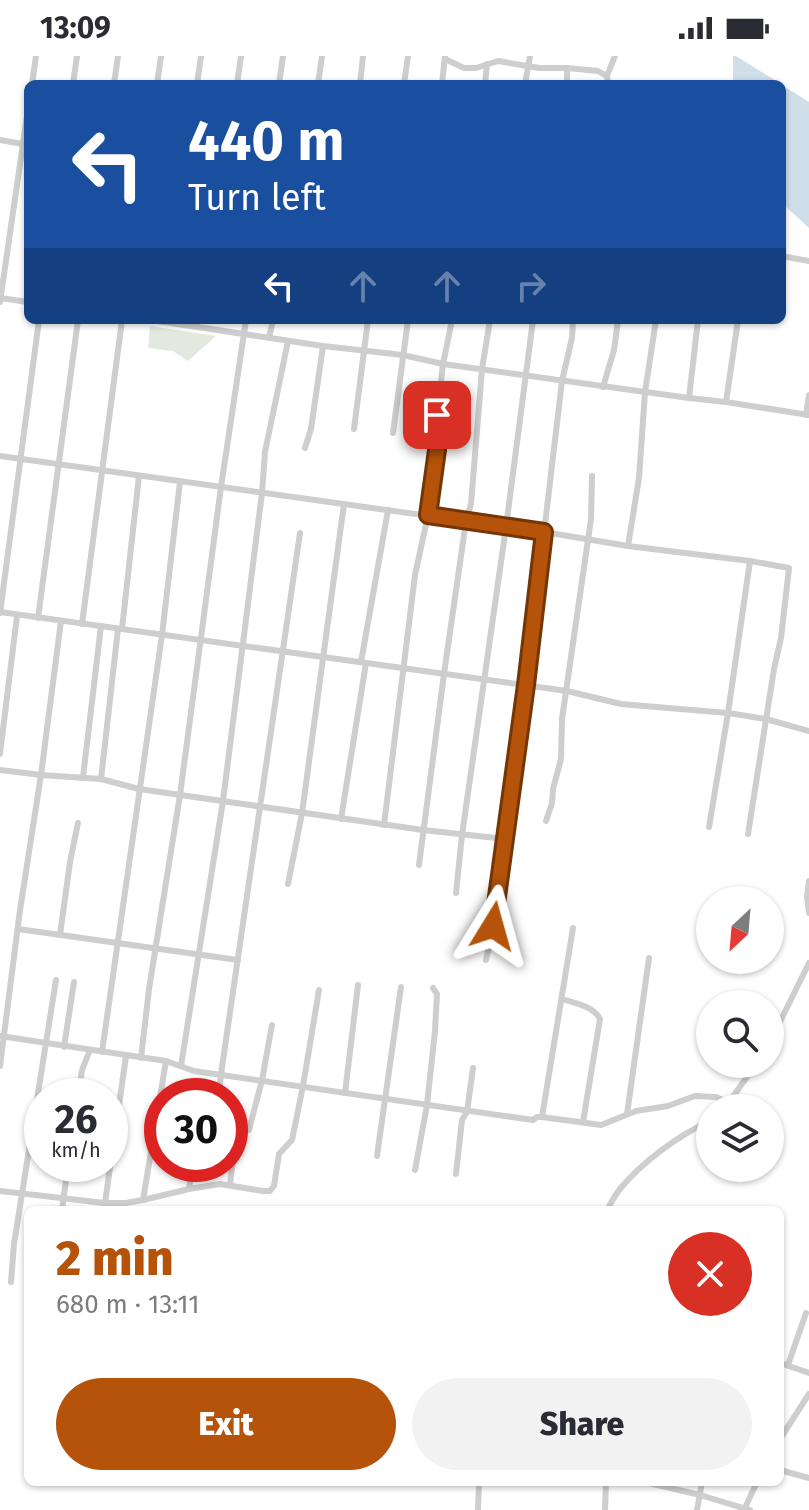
<!DOCTYPE html>
<html lang="en">
<head>
<meta charset="utf-8">
<style>
  :root { --surface:#fff; --page:#f2f2f3; --text:#2b2b33; --muted:#7c7c81; --accent:#b45309 }
  body { margin:0; font-family:"Fira Sans",sans-serif; background:var(--page); color:var(--text); height:100vh; display:flex; flex-direction:column; font-size:30px; white-space:nowrap }
  * { box-sizing:border-box; margin:0 }
  p { font-size:26px; color:var(--muted) }
  .icon { flex:none; width:44px; height:44px; fill:none; stroke:currentColor; stroke-width:2; stroke-linecap:round; stroke-linejoin:round }
  .map { position:relative; flex:1; overflow:hidden }
  .drawer { position:absolute; left:24px; top:1150px; width:760px; height:280px; display:flex; flex-direction:column; background:var(--surface); border-radius:12px; box-shadow:0 2px 6px #0004 }
  .drawer>* { flex:none }
  .guide { position:absolute; left:24px; top:24px; width:762px; height:244px; border-radius:12px; box-shadow:0 2px 6px #0004; background:#1a4fa0; color:#fff; overflow:hidden }
  .needle { width:52px; rotate:206deg }
  .tools { position:absolute; left:696px; top:830px; display:grid; gap:16px }
  .tools a { display:grid; place-items:center; width:88px; height:88px; border-radius:50%; background:var(--surface); box-shadow:0 2px 6px #0004; font-size:40px }
  .speed { position:absolute; left:24px; top:1022px; display:flex; gap:16px; font-size:40px; font-weight:700; text-align:center }
  .speed>* { display:grid; place-content:center; width:104px; height:104px; border-radius:50%; background:var(--surface); box-shadow:0 2px 6px #0004; line-height:1 }
  .speed small { font-size:20px; font-weight:400 }
  .speed .limit { border:12px solid #d22; background:#fff; color:#111 }
  .pin { position:absolute; display:grid; place-items:center; width:68px; height:68px; color:#fff; margin:-34px; border-radius:16px; box-shadow:0 4px 12px #0006 }
  .me { position:absolute; width:88px; margin:-44px; rotate:8deg; stroke-linejoin:round; filter:drop-shadow(0 0 6px #0008) }
  .turn { display:flex; align-items:center; gap:28px; height:168px; padding:0 32px; font-size:36px }
  .turn .icon { width:104px; height:104px; stroke-width:2.5 }
  .turn b { display:block; font-size:56px; line-height:68px }
  .lanes { display:flex; align-items:center; height:76px; padding:0 32px; background:#0003; justify-content:center; gap:40px; direction:ltr }
  .lanes .off { opacity:.35 }
  .round { display:grid; place-items:center; flex:none; width:84px; height:84px; border-radius:42px; background:var(--page) }
  .overview { display:flex; align-items:center; justify-content:space-between; height:136px; padding:0 32px }
  h1 { font-size:48px; font-weight:800; line-height:60px; color:var(--accent) }
  .button { display:flex; gap:16px; margin-top:auto; padding:16px 32px }
  .button a { flex:1; height:92px; border-radius:48px; background:var(--accent); color:#fff; font-size:32px; font-weight:800; line-height:92px; text-align:center }
  .button a+a { background:var(--page); color:var(--text) }
  .status { display:flex; justify-content:space-between; align-items:center; height:56px; padding:0 40px; background:var(--surface); direction:ltr }
  .status svg { height:22px; fill:currentColor }
  .map>svg:first-child { display:block }
</style>
</head>
<body>
<div class="status"><b>13:09</b><svg viewBox="0 0 49 12"><path d="M0 12V9h3v3zM5 12V6h3v6zM10 12V3h3v9zM15 12V0h3v12zM26 1h20v11H26zM47 4h2v5h-2z"/></svg></div>
<div class="map">
<svg width="809" height="1454" viewBox="0 0 809 1454">
  <rect width="100%" height="100%" fill="#fff"/>
  <!-- green -->
  <path fill="#e3e9de" d="M150,270l66,10 -28,25 -15,-10 -25,-3z"/>
  <!-- water -->
  <g fill="#d0dee9">
    <path d="M733,0h3l45,28h-48z"/>
    <path d="M782,29l27,17v126l-27,-25z"/>
  </g>
  <g fill="none" stroke-linecap="round" stroke-linejoin="round">
    <!-- street -->
    <g stroke="#cecece" stroke-width="6">
      <path d="M445,3l19,9h12l22,-7 41,7h28v16"/>
      <path d="M567,12l31,3 9,5 1,8"/>
      <path d="M607,20l8,-20"/>
      <path d="M32,28l4,-28"/>
      <path d="M73,28l4,-28"/>
      <path d="M114,28l4,-28"/>
      <path d="M157,28l4,-28"/>
      <path d="M197,28l4,-28"/>
      <path d="M237,28l4,-28"/>
      <path d="M279,28l4,-28"/>
      <path d="M318,28l4,-28"/>
      <path d="M360,28l3,-28"/>
      <path d="M404,28l4,-28"/>
      <path d="M442,28l3,-28"/>
      <path d="M485,28l2,-20"/>
      <path d="M525,28l5,-28"/>
      <path d="M0,84l28,5"/>
      <path d="M782,200l27,5"/>
      <path d="M0,242l28,4"/>
      <path d="M0,246l28,-193"/>
      <path d="M151,264l172,26 80,9 40,9 246,34 37,4 83,13"/>
      <path d="M269,282l4,-18"/>
      <path d="M603,331l11,-37 4,-30"/>
      <path d="M689,342l9,-78"/>
      <path d="M726,346l12,-82"/>
      <path d="M806,359l3,-20"/>
      <path d="M354,373l14,-109"/>
      <path d="M393,377l15,-113"/>
      <path d="M305,392l6,-19 12,-83"/>
      <path d="M0,400l544,76 84,14 122,15 39,7 -8,70 -7,31 -26,165"/>
      <path d="M628,490l11,-68 6,-86 11,-72"/>
      <path d="M0,556l567,79 54,13 107,9 38,6 43,12"/>
      <path d="M0,557l39,-293"/>
      <path d="M38,562l40,-298"/>
      <path d="M82,568l40,-304"/>
      <path d="M122,573l17,-153"/>
      <path d="M361,606l27,-152"/>
      <path d="M0,698l17,-138"/>
      <path d="M0,714l41,5 60,4 38,10 284,41 82,9 21,-154 36,-304 10,-43 1,-18"/>
      <path d="M83,721l18,-151"/>
      <path d="M101,723l17,-150"/>
      <path d="M341,763l25,-156"/>
      <path d="M546,765l6,-18 1,-14 8,-30 1,-40 29,-200 1,-43"/>
      <path d="M384,769l31,-250 13,-60 9,-65v-35l6,-51 9,-44"/>
      <path d="M709,771l19,-114 22,-152"/>
      <path d="M419,809l25,-191 22,-153 5,-17 11,-135 8,-49"/>
      <path d="M809,825l-2,16 2,16"/>
      <path d="M288,828l14,-71 42,-309"/>
      <path d="M456,837l6,-58 44,-308 27,-207"/>
      <path d="M18,873l220,31"/>
      <path d="M60,879l10,-73 8,-39"/>
      <path d="M486,904l7,-34 12,-87"/>
      <path d="M562,943c13,4 31,7 38,20l-17,103"/>
      <path d="M0,980l166,25 28,10 339,49 4,-3h5l59,8 35,-14 32,-5 27,-10 21,1 13,6"/>
      <path d="M770,986l39,-79"/>
      <path d="M64,991l10,-65"/>
      <path d="M102,996l60,-417 18,-153"/>
      <path d="M141,1002l8,-69 31,-194 41,-308 25,-167"/>
      <path d="M0,1010l20,-156 21,-135 20,-154"/>
      <path d="M181,1010l42,-265 39,-308 3,-41 23,-111"/>
      <path d="M345,1037l13,-108"/>
      <path d="M78,1040l4,-26 8,-20"/>
      <path d="M219,1040l2,-22 79,-541"/>
      <path d="M725,1052l31,-44"/>
      <path d="M627,1058l22,-156"/>
      <path d="M542,1061l31,-189"/>
      <path d="M249,1074l13,-50 10,-55"/>
      <path d="M377,1100l24,-169"/>
      <path d="M415,1114l12,-65 8,-74 2,-37 -4,-6"/>
      <path d="M456,1118l6,-54 5,-8 6,-44"/>
      <path d="M230,1129l4,-34"/>
      <path d="M189,1133l4,-25"/>
      <path d="M0,1135l105,12h21l17,-3 23,-139"/>
      <path d="M143,1144l46,-11 31,-5 43,7h7l4,-5 5,-32 13,-14 11,-54 16,-96"/>
      <path d="M105,1147l21,-147"/>
      <path d="M62,1154l6,-46"/>
      <path d="M607,1154c4,-7 8,-15 13,-21 22,-27 59,-54 90,-68"/>
      <path d="M11,1226l3,-38 42,-264"/>
      <path d="M780,1307l29,10"/>
      <path d="M788,1309l18,-52"/>
      <path d="M780,1383l29,-45"/>
      <path d="M780,1414l29,8"/>
      <path d="M645,1426l55,13 50,15"/>
      <path d="M478,1454l1,-28"/>
      <path d="M605,1454l1,-28"/>
      <path d="M697,1454l5,-28"/>
      <path d="M744,1454l13,-28"/>
    </g>
  </g>
  <g fill="none" stroke-linecap="round" stroke-linejoin="round">
    <defs>
      <path id="route" d="M437,359v35l-9,65 116,17 -18,153 -33,241"/>
    </defs>
    <!-- route casing -->
    <use href="#route" stroke="#753606" stroke-width="20"/>
    <!-- route -->
    <use href="#route" stroke="#b45309" stroke-width="14"/>
  </g>
</svg>
<div class="tools">
<a><svg class="needle" viewBox="-14 -14 28 28"><path d="M0-13l5 13h-10z" fill="#e53935"/><path d="M0 13l5-13h-10z" fill="#7c7c81"/></svg></a>
<a><svg class="icon" aria-label="search" viewBox="0 0 24 24"><circle cx="10" cy="10" r="6"/><path d="M15 15l6 6"/></svg></a>
<a><svg class="icon" aria-label="layers" viewBox="0 0 24 24"><path d="M12 4l9 5-9 5-9-5zM3 14l9 5 9-5"/></svg></a>
</div>
<div class="speed"><div>26<small>km/h</small></div><div class="limit">30</div></div>
<div class="pin" style="left:437px;top:359px;background:#d93025"><svg class="icon" aria-label="arrive" viewBox="0 0 24 24"><path d="M6 21V4h12l-3 4 3 4H6"/></svg></div>
<svg class="me" style="left:493px;top:870px" viewBox="-20 -20 40 40"><path d="M0-17L14 15 0 8-14 15z" fill="#b45309" stroke="#fff" stroke-width="4"/></svg>
<div class="guide">
<div class="turn"><svg class="icon" aria-label="left" viewBox="0 0 24 24"><path d="M17 20v-9H6M10 6l-5 5 5 5"/></svg><div><b>440 m</b>Turn left</div></div>
<div class="lanes"><svg class="icon" aria-label="left" viewBox="0 0 24 24"><path d="M17 20v-9H6M10 6l-5 5 5 5"/></svg><svg class="icon off" aria-label="ahead" viewBox="0 0 24 24"><path d="M12 20V5M6 11l6-6 6 6"/></svg><svg class="icon off" aria-label="ahead" viewBox="0 0 24 24"><path d="M12 20V5M6 11l6-6 6 6"/></svg><svg class="icon off" aria-label="right" viewBox="0 0 24 24"><path d="M7 20v-9h11M14 6l5 5-5 5"/></svg></div>
</div>
<section class="drawer">
<div class="overview"><div><h1>2 min</h1><p>680 m · 13:11</p></div><a class="round" style="background:#d93025;color:#fff"><svg class="icon" aria-label="close" viewBox="0 0 24 24"><path d="M6 6l12 12M18 6L6 18"/></svg></a></div>
<div class="button"><a>Exit</a><a>Share</a></div>
</section>
</div>
</body>
</html>
